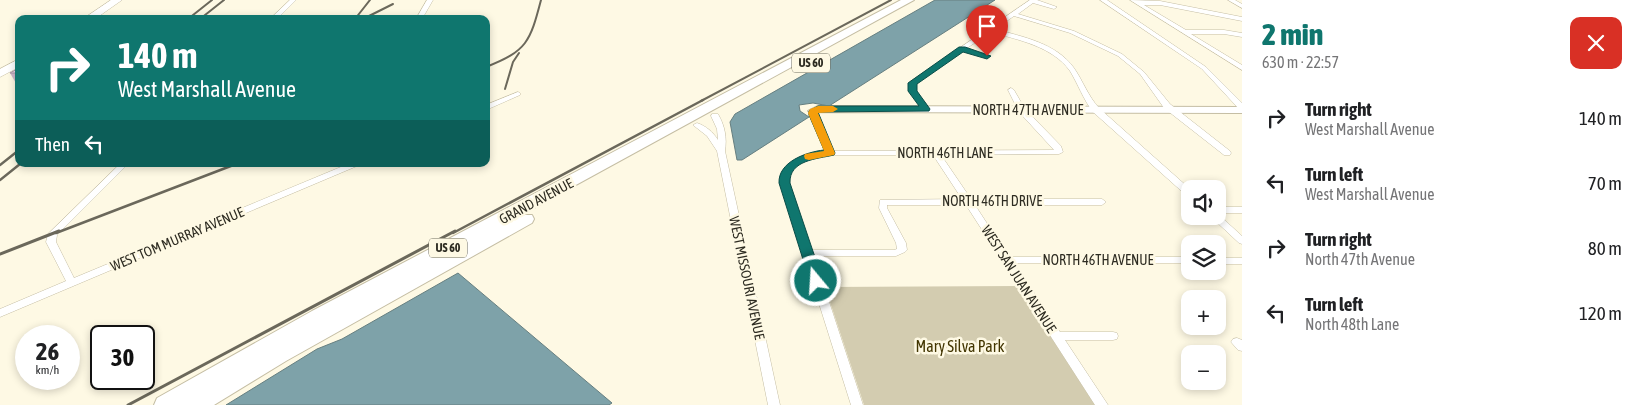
<!DOCTYPE html>
<html lang="en">
<head>
<meta charset="utf-8">
<style>
  :root { --surface:#fff; --page:#f6f6f6; --text:#202124; --muted:#757577; --accent:#0f766e }
  body { margin:0; font-family:"Asap Condensed",sans-serif; background:var(--page); color:var(--text); height:100vh; display:flex; flex-direction:column; font-size:19px; white-space:nowrap }
  * { box-sizing:border-box; margin:0 }
  p { font-size:16px; color:var(--muted) }
  .icon { flex:none; width:28px; height:28px; fill:none; stroke:currentColor; stroke-width:2; stroke-linecap:round; stroke-linejoin:round }
  .map { position:relative; flex:1; overflow:hidden }
  .sheet { display:flex; flex-direction:column; background:var(--surface); width:400px }
  .sheet>* { flex:none }
  .guide { position:absolute; left:15px; top:15px; width:475px; height:152px; border-radius:10px; box-shadow:0 2px 8px #0003; background:#0f766e; color:#fff; overflow:hidden }
  .buttons { position:absolute; left:1181px; top:180px; display:grid; gap:10px }
  .buttons a { display:grid; place-items:center; width:45px; height:45px; border-radius:10px; background:var(--surface); box-shadow:0 2px 8px #0003; font-size:25px }
  .speed { position:absolute; left:15px; top:325px; display:flex; gap:10px; font-size:25px; font-weight:700; text-align:center }
  .speed>* { display:grid; place-content:center; width:65px; height:65px; border-radius:50%; background:var(--surface); box-shadow:0 2px 8px #0003; line-height:1 }
  .speed small { font-size:12px; font-weight:400 }
  .speed .limit { border:2px solid #111; border-radius:8px; background:#fff; color:#111 }
  .pin { position:absolute; display:grid; place-items:center; width:42px; height:42px; color:#fff; margin:-51px -21px; border-radius:50% 50% 50% 0; rotate:-45deg; box-shadow:0 0 5px #0007 }
  .pin .icon { rotate:45deg }
  .me { position:absolute; width:55px; margin:-28px; rotate:342deg; stroke-linejoin:round; filter:drop-shadow(0 0 4px #0008) }
  .turn { display:flex; align-items:center; gap:18px; height:105px; padding:0 20px; font-size:22px }
  .turn .icon { width:65px; height:65px; stroke-width:2.5 }
  .turn b { display:block; font-size:35px; line-height:42px }
  .then { display:flex; align-items:center; height:48px; padding:0 20px; background:#0003; gap:10px; font-size:19px }
  .round { display:grid; place-items:center; flex:none; width:52px; height:52px; border-radius:10px; background:var(--page) }
  .overview { display:flex; align-items:center; justify-content:space-between; height:85px; padding:0 20px }
  h1 { font-size:30px; font-weight:800; line-height:38px; color:var(--accent) }
  ul { padding:0; list-style:none }
  li { display:flex; align-items:center; gap:15px; height:65px; padding:0 20px }
  li div { flex:1 }
  li b { display:block; font-size:19px }
  li em { font-style:normal }
  main { display:flex; flex:1; min-height:0 }
  .map>svg:first-child { display:block }
</style>
</head>
<body>
<main>
<div class="map">
<svg width="1242" height="405" viewBox="0 0 1242 405">
  <rect width="100%" height="100%" fill="#fef9e4"/>
  <!-- green -->
  <path fill="#d3ccb0" d="M1018,286l77,119h-231l-39,-118z"/>
  <!-- water -->
  <g fill="#7ea2a9" stroke="#667f80">
    <path d="M935,0h60l-166,106 -16,-3 -14,2 1,6 9,6 -67,43h-5l-7,-38 5,-8z"/>
    <path d="M458,273l154,130 -3,2h-383l91,-56 25,-10z"/>
  </g>
  <g fill="none" stroke-linecap="round" stroke-linejoin="round">
    <defs>
      <g id="street">
        <path d="M290,0h6l-19,19h-7z"/>
        <path d="M427,0h6l-11,19h-6z"/>
        <path d="M1030,0h7l20,7 -3,2 -21,-6 -15,11 56,17 48,23 22,18 26,32 60,47 1,2 -1,2h-6l-60,-47 -24,-34 -22,-18 -48,-23 -56,-17 -19,13c28,8 61,14 79,39 9,13 14,28 25,40l91,81v8l-3,-1 -94,-84c-10,-13 -15,-28 -23,-41 -18,-25 -52,-31 -79,-39l-24,16 22,7v2l-26,-6 -48,33 1,7 14,18 -4,2h-3l-13,-20v-9z"/>
        <path d="M1100,0h7l99,67 36,36v6h-3l-37,-40z"/>
        <path d="M1130,0l30,1 82,16v4l-82,-16h-16l42,25h38l18,3v4l-18,-3h-33l51,31v5z"/>
        <path d="M1228,0h7l7,4v4z"/>
        <path d="M1011,88l3,2 11,19 36,37 2,6 -4,2 -118,1 30,44h131l4,3 -4,3h-127l34,52h181v6h-176l46,69h53l4,1 1,3 -1,3 -4,1h-48l43,65h-13l-129,-200h-79v3l19,35 1,7 -2,2 -9,4h-82l49,149h-12l-70,-222c2,-24 23,-29 44,-32l-16,-36v-4l4,-2 4,2v4l16,36 221,-1 -35,-38 -11,-22zM830,155h103l29,44 -82,1 -1,8 17,35 1,6 -3,1h-83l-22,-67c2,-23 22,-26 41,-28z"/>
        <path d="M518,92l2,1v2l-34,15v-5z"/>
        <path d="M712,114h6c7,12 9,24 7,37l55,254h-12l-51,-254 -10,-15 -14,-11 4,-2c9,3 16,9 21,17l-1,-11 -6,-13z"/>
        <path d="M120,164h8l-71,71 -1,7 18,36 274,-114h10l-1,2 -357,151v-8l66,-28 -20,-39 2,-8z"/>
        <rect x="1218" y="207" width="24" height="6"/>
        <path d="M1218,214l24,22v8l-3,-1 -29,-27h8z"/>
        <rect x="1218" y="258" width="24" height="6"/>
        <path d="M1237,338l5,2v11l-4,-1 -7,-8 2,-3z"/>
      </g>
      <path id="secondary" d="M818,106l424,1v6l-423,-1 -6,2 -5,-3z"/>
      <g id="primary">
        <path d="M111,0h11l-27,19h-12z"/>
        <path d="M19,59v8l-19,10v-8z"/>
      </g>
      <path id="highway" d="M901,0h13l-393,215h11l2,4 -2,4 -246,138 -72,44h-60l3,-7 155,-87z"/>
    </defs>
    <!-- street casing -->
    <use href="#street" stroke="#c5bea4" stroke-width="1"/>
    <!-- secondary casing -->
    <use href="#secondary" stroke="#c5bea4" stroke-width="2"/>
    <!-- primary casing -->
    <use href="#primary" stroke="#c5bea4" stroke-width="1"/>
    <!-- highway casing -->
    <use href="#highway" stroke="#c5bea4" stroke-width="2"/>
    <!-- street -->
    <use href="#street" fill="#fff" fill-rule="evenodd"/>
    <!-- secondary -->
    <use href="#secondary" fill="#fff" fill-rule="evenodd"/>
    <!-- primary -->
    <use href="#primary" fill="#fff" fill-rule="evenodd"/>
    <!-- highway -->
    <use href="#highway" fill="#fff" fill-rule="evenodd"/>
    <!-- rail-far2 -->
    <g stroke="#6b685b" stroke-width="2">
      <path d="M188,19l24,-19"/>
      <path d="M200,19l24,-19"/>
      <path d="M355,19l15,-19"/>
      <path d="M363,19l30,-15"/>
      <path d="M486,67c41,-16 44,-25 55,-67"/>
      <path d="M505,89l8,-27 6,-9"/>
      <path d="M701,101l190,-101"/>
    </g>
    <!-- rail-far1 -->
    <g stroke="#6b685b" stroke-width="2.5">
      <path d="M0,165l19,-15"/>
      <path d="M0,180l20,-16"/>
      <path d="M56,233l180,-69"/>
      <path d="M453,233l250,-133"/>
    </g>
    <!-- rail -->
    <g stroke="#6b685b" stroke-width="3">
      <path d="M0,254l59,-23"/>
      <path d="M128,405l327,-174"/>
    </g>
  </g>
  <!-- wall -->
  <path fill="#cfb8ca" d="M19,68v17h-2l-7,-12z"/>
  <!-- building -->
  <path fill="#f1d6eb" stroke="#a996a4" d="M19,68v5h-9z"/>
  <!-- route -->
  <path fill="#0f766e" stroke="#0a4d48" d="M959,47h6l26,9 -4,3 -24,-7 -46,32v7l13,18 -1,2 -111,1 17,41 -1,2c-17,4 -45,5 -44,28l33,98 -2,4h-10l-32,-102c-1,-21 27,-31 45,-33l-15,-35v-4l9,-5h101l-11,-15v-8z"/>
  <!-- slow -->
  <path fill="#f59e0b" d="M818,106h15l5,3 -5,3 -15,1 17,40 -1,2 -25,5 -4,-1 -1,-3 1,-2 19,-3 -16,-38 2,-4z"/>
  <g text-anchor="middle" dominant-baseline="central" stroke-width="5" stroke-linejoin="round" paint-order="stroke">
    <!-- shield labels -->
    <g fill="#fef9e4" stroke="#6c6a5c" stroke-width="1">
      <rect x="792" y="53.5" width="38" height="19" rx="4"/>
      <rect x="429" y="238.5" width="38" height="19" rx="4"/>
    </g>
    <g font-size="12" font-weight="bold" fill="#2e2c22">
      <text x="811" y="63">US 60</text>
      <text x="448" y="248">US 60</text>
    </g>
    <!-- street labels -->
    <g font-size="14" fill="#2e2c22" stroke="#fef9e4">
      <text x="1028" y="110">NORTH 47TH AVENUE</text>
      <text x="945" y="153">NORTH 46TH LANE</text>
      <text transform="translate(536 201) rotate(-28)">GRAND AVENUE</text>
      <text x="992" y="201">NORTH 46TH DRIVE</text>
      <text transform="translate(177 239) rotate(-23)">WEST TOM MURRAY AVENUE</text>
      <text x="1098" y="260">NORTH 46TH AVENUE</text>
      <text transform="translate(747 278) rotate(78)">WEST MISSOURI AVENUE</text>
      <text transform="translate(1019 279) rotate(57)">WEST SAN JUAN AVENUE</text>
    </g>
    <!-- near-park labels -->
    <g font-size="16" fill="#423500" stroke="#fef9e4">
      <text x="960" y="346">Mary Silva Park</text>
    </g>
  </g>
</svg>
<div class="buttons">
<a><svg class="icon" aria-label="sound" viewBox="0 0 24 24"><path d="M4 9h4l5-4v14l-5-4H4zM17 9q2 3 0 6"/></svg></a>
<a><svg class="icon" aria-label="layers" viewBox="0 0 24 24"><path d="M12 4l9 5-9 5-9-5zM3 14l9 5 9-5"/></svg></a>
<a>+</a>
<a>−</a>
</div>
<div class="speed"><div>26<small>km/h</small></div><div class="limit">30</div></div>
<div class="pin" style="left:987px;top:56px;background:#d93025"><svg class="icon" aria-label="arrive" viewBox="0 0 24 24"><path d="M6 21V4h12l-3 4 3 4H6"/></svg></div>
<svg class="me" style="left:816px;top:281px" viewBox="-20 -20 40 40"><circle r="17" fill="#0f766e" stroke="#fff" stroke-width="3"/><path d="M0-11L8 9 0 5-8 9z" fill="#fff"/></svg>
<div class="guide">
<div class="turn"><svg class="icon" aria-label="right" viewBox="0 0 24 24"><path d="M7 20v-9h11M14 6l5 5-5 5"/></svg><div><b>140 m</b>West Marshall Avenue</div></div>
<div class="then">Then<svg class="icon" aria-label="left" viewBox="0 0 24 24"><path d="M17 20v-9H6M10 6l-5 5 5 5"/></svg></div>
</div>
</div>
<section class="sheet">
<div class="overview"><div><h1>2 min</h1><p>630 m · 22:57</p></div><a class="round" style="background:#d93025;color:#fff"><svg class="icon" aria-label="close" viewBox="0 0 24 24"><path d="M6 6l12 12M18 6L6 18"/></svg></a></div>
<ul>
<li><svg class="icon" aria-label="right" viewBox="0 0 24 24"><path d="M7 20v-9h11M14 6l5 5-5 5"/></svg><div><b>Turn right</b><p>West Marshall Avenue</p></div><em>140 m</em></li>
<li><svg class="icon" aria-label="left" viewBox="0 0 24 24"><path d="M17 20v-9H6M10 6l-5 5 5 5"/></svg><div><b>Turn left</b><p>West Marshall Avenue</p></div><em>70 m</em></li>
<li><svg class="icon" aria-label="right" viewBox="0 0 24 24"><path d="M7 20v-9h11M14 6l5 5-5 5"/></svg><div><b>Turn right</b><p>North 47th Avenue</p></div><em>80 m</em></li>
<li><svg class="icon" aria-label="left" viewBox="0 0 24 24"><path d="M17 20v-9H6M10 6l-5 5 5 5"/></svg><div><b>Turn left</b><p>North 48th Lane</p></div><em>120 m</em></li>
</ul>
</section>
</main>
</body>
</html>
